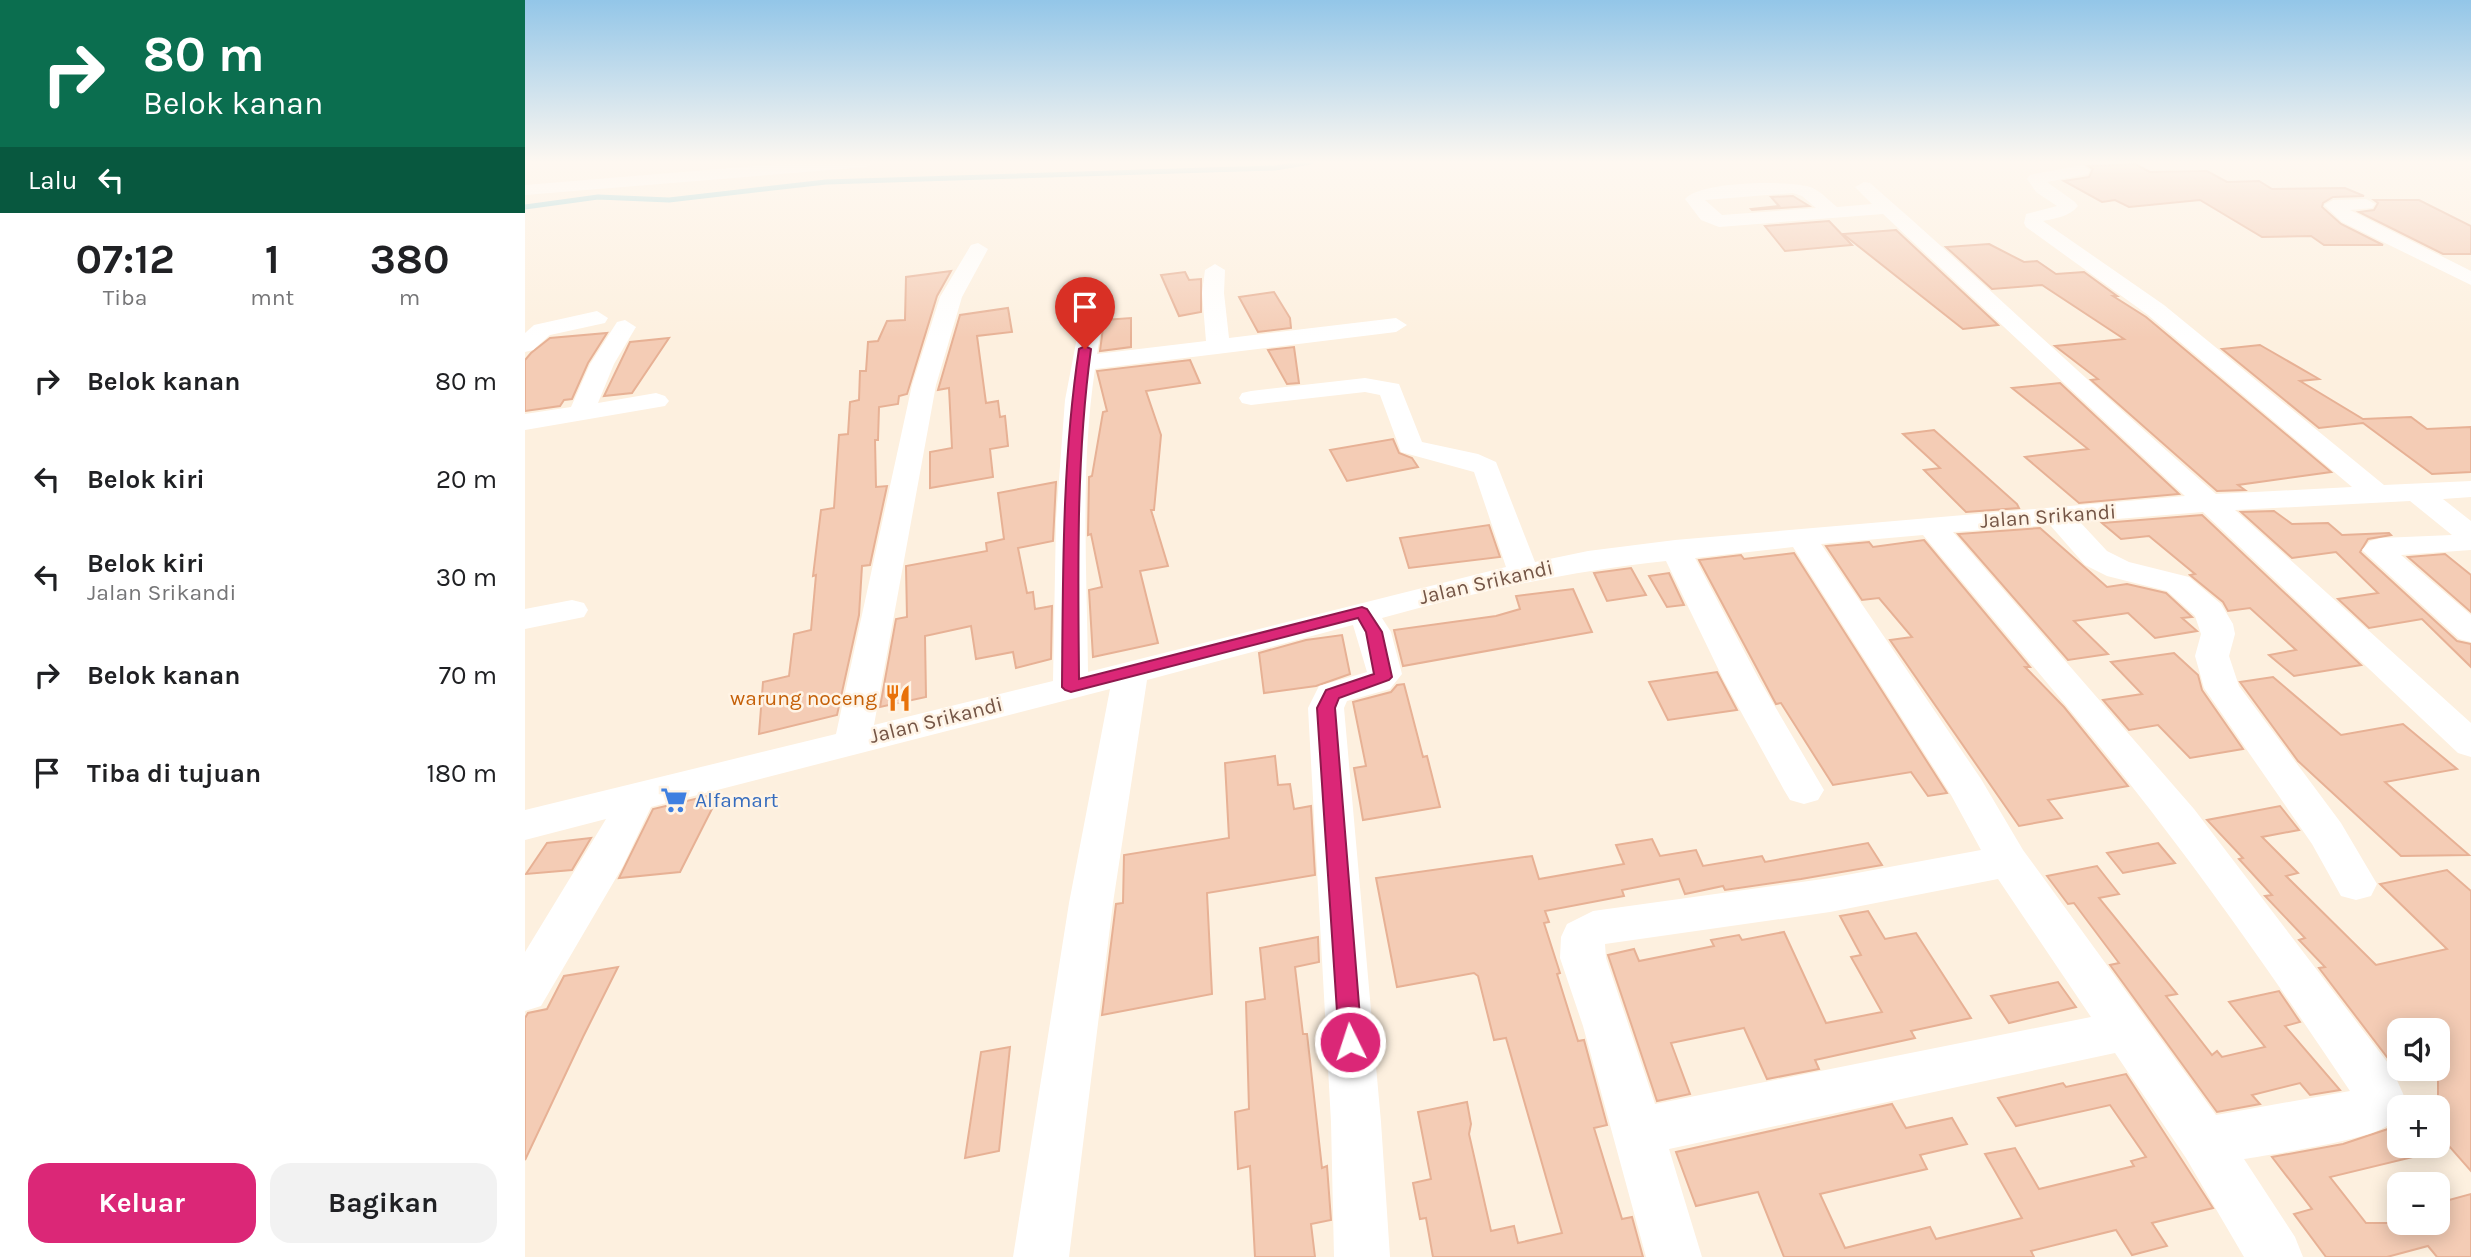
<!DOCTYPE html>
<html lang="id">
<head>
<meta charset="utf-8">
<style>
  :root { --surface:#fff; --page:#f2f2f2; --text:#202124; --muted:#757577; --accent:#db2777 }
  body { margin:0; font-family:Karla,sans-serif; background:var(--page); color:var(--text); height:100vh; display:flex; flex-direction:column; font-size:26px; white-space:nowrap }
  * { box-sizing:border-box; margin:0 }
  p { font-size:23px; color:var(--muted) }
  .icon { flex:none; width:38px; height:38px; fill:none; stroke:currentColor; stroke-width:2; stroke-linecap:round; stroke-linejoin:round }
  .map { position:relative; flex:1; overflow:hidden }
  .details { display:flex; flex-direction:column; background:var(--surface); width:525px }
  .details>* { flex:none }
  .hud { background:#0b6e4f; color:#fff; overflow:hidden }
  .buttons { position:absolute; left:1862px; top:1018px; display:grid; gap:14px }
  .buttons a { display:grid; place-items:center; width:63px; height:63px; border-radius:14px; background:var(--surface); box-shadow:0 4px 18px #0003; font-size:35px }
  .pin { position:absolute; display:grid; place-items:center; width:60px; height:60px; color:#fff; margin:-72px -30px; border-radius:50% 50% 50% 0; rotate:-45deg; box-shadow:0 0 7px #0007 }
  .pin .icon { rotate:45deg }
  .me { position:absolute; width:77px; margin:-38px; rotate:356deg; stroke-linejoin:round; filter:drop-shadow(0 0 5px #0008) }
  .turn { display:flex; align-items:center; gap:24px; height:147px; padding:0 28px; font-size:32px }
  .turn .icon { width:91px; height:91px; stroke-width:2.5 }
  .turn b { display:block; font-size:49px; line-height:60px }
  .then { display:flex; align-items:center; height:66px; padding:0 28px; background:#0003; gap:14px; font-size:26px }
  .eta { display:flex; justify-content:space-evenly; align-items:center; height:119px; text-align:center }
  .eta b { font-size:42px; font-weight:700; line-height:49px }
  .cta { display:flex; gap:14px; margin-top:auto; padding:14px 28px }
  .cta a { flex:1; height:80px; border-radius:21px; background:var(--accent); color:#fff; font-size:28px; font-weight:700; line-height:80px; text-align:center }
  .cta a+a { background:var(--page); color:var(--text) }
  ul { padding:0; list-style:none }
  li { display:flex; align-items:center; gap:21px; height:98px; padding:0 28px }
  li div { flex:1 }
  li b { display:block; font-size:26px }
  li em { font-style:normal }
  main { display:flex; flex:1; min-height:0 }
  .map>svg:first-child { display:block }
</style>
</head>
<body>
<main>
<section class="details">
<div class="hud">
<div class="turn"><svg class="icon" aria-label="right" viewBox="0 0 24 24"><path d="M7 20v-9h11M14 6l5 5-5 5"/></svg><div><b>80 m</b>Belok kanan</div></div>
<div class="then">Lalu<svg class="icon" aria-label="left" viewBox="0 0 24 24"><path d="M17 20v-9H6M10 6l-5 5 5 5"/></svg></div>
</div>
<div class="eta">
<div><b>07:12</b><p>Tiba</p></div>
<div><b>1</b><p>mnt</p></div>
<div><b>380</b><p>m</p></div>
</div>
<ul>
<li><svg class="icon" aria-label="right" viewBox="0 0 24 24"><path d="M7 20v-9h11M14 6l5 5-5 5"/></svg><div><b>Belok kanan</b></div><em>80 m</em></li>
<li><svg class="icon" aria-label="left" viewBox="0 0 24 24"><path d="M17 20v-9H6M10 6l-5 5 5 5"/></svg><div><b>Belok kiri</b></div><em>20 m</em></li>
<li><svg class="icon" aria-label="left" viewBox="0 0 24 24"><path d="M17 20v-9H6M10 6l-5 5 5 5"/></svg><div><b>Belok kiri</b><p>Jalan Srikandi</p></div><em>30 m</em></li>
<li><svg class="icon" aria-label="right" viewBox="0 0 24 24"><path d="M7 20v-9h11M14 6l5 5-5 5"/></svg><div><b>Belok kanan</b></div><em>70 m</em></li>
<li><svg class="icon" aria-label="arrive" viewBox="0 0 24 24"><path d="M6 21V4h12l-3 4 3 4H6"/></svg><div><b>Tiba di tujuan</b></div><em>180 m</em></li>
</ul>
<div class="cta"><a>Keluar</a><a>Bagikan</a></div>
</section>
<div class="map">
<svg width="1946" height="1257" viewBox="0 0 1946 1257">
  <rect width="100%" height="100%" fill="#fdf0df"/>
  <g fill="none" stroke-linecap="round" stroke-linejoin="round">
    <!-- stream -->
    <path stroke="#99d2d9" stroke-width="5" d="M0,207l73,-10 71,3 157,-18 449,-14 36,-6"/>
  </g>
  <!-- building -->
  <g fill="#f4ccb5" stroke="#e7b195" stroke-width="2">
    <path d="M1610,164l15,8 57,-1 20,11 32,-1 13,8 73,-1 19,8 -31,1 -10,6 -1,4 19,17 42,21h-59l-13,-9 -49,1 -62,-37 -71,7 -14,-7 -13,2 -38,-21 25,-4 4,-8 -5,-3z"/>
    <path d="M1268,196l16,10 -57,4 -1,-1 28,-3 -8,-9z"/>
    <path d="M1849,200h45l52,26v28h-28l-84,-42 15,-2 4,-7z"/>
    <path d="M1304,221l23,24 -67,6 -20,-25z"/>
    <path d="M1371,230l102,95 -35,4 -120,-95z"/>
    <path d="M1464,244l35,18 13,-1 19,13 28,-2 33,24h-4l33,21 185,155 -93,13 7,5 -28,1 -126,-111 7,-1 -43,-33 69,-7 -82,-54 -50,4 -46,-42z"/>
    <path d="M426,271l-14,25 -30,98 -8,2 -1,8 -19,3 -1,33h-3l1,47 11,-1 -17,79 -8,1 -3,49 -22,100 -78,19 4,-52 26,-6 5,-42 17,-4 5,-55 -3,1 8,-66 13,-2 5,-73 9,-1 2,-32 9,-2 1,-29h6l2,-29 10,-1 9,-20 18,-1 1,-43z"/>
    <path d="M660,272l4,8 12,-1v33l-22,4 -18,-41z"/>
    <path d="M749,292l16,26 1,10 -33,4 -19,-35z"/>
    <path d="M483,308l4,24 -35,4 9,67 12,-2 2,16 5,-1 3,30 -18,3 3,28 -63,11v-36l22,-4 -3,-60 -11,2 22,-75z"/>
    <path d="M606,318v29l-31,4 4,-31z"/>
    <path d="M82,333l-19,30 -16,36 -8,1 -4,6 -35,5v-51l6,-7 19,-15z"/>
    <path d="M144,338l-37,55 -28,3 26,-54z"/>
    <path d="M1735,345l59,34 -19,2 63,38 48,-2 16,12 44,-2v45l-39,2 -69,-51 -44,5 -97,-79z"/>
    <path d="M769,347l5,36 -12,1 -19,-34z"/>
    <path d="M665,360l10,23 -54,8 15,44 -7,75h-3l17,56 -28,5 18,72 -65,14 -4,-67 13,-3 -11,-53 -3,1 1,-58 3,-1 11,-64 4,-1 -10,-40z"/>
    <path d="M1535,383l119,111 -100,9 -54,-46 63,-8 -76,-61z"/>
    <path d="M1409,430l83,74 2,4 -53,4 -42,-42 16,-2 -37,-34z"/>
    <path d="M868,439l6,14 13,5 6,9 -71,14 -17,-31z"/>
    <path d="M531,482l-3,59 -35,7 9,45 6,-1 2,17 17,-3 -1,53 -35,9 -3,-16 -37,7 -5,-33 -46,10 1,61 -46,10 16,-88 11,-2 -1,-51 81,-15 -1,-8 18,-4 -6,-46z"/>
    <path d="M1749,511l18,13 36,-1 14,12 47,-2 2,2 -23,4 -8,13 97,89 14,3v23l-49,-48 -53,9 -31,-29 40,-6 -42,-41 -44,6 -51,-46z"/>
    <path d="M1677,515l159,150 -67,11 -25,-21 27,-5 -46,-42 -22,3 -5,-9 -33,-27 5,-1 -46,-38 -28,3 -19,-16z"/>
    <path d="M964,525l11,32 -91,11 -9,-30z"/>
    <path d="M1515,528l67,59 20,-3 39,9 26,24 -10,1 15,13 -42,7 -27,-25 -54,8 34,33 -40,6 -110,-126z"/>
    <path d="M1399,540l106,127h-5l39,40 64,79 -80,14 14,18 -43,8 -129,-186 22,-3 -33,-39 -17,2 -36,-54 43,-4 4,5z"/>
    <path d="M1269,553l153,240 -19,3 -17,-24 -78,13 -52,-82 -5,1 -77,-144 42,-5 3,4z"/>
    <path d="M1920,554l26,21v37l-63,-55z"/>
    <path d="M1106,568l15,27 -39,6 -13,-28z"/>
    <path d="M1144,573l15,32 -17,2 -18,-31z"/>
    <path d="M1048,589l19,43 -189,34 -9,-36 102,-14 24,-7 -4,-13z"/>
    <path d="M817,635l8,39 -34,12 -52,7 -5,-40 47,-13z"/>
    <path d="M1649,653l24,22 4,15 41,59 -53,9 -32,-33 -29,5 -26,-30 39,-6 -31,-32z"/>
    <path d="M1192,672l20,38 -69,10 -19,-38z"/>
    <path d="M1748,677l68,58 62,-11 54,45 -72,13 84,73 -68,1 -103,-95 -58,-79z"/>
    <path d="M879,684l19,73 4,-1 13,51 -77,13 -9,-52 12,-2 -13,-64 38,-10 6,-7z"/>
    <path d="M750,756l3,29 12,-1 4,25 17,-3 4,69 -108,18 5,101 -110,21 14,-111 7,-1 1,-48 105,-17 -4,-75z"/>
    <path d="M195,793l-40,79 -61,6 34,-69z"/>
    <path d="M1755,806l19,24 -37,7 36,36 -12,3 90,89 71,-16 -67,-65 67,-14 24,21v280l-21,-24 -12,3v-119h-39v38h30l-31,8 -5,-12 -74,-97 6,-1 -26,-27 6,-2 -40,-42 7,-1 -33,-36 4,-1 -36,-38z"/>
    <path d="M66,838l-19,32 -46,4 21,-31z"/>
    <path d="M1127,839l8,17 36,-6 7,16 59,-10 3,6 103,-19 14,22 -81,14 -76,11 -2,-4 -38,8 -6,-15 -57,11 2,6 -79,15 4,11 -5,1 16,50 -3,1 21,67 6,-1 23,85 -13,3 28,91 10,-2 11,40h-210l-7,-39 -6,1 -7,-36 18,-4 -13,-67 49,-10 4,22 -2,10 22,97 23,-5 4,17 44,-10 -56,-195 -12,2 -16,-64 -4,-3 -77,14 -21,-109 156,-22 7,23 85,-15 -8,-19z"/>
    <path d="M1633,843l17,20 -52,10 -16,-20z"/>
    <path d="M1572,866l22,28 -20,4 78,96 -11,2 46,59 5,-4 5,6 43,-10 -36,-45 50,-11 21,31 -15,4 55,64 -30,5 -10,-12 -48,12 8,9 -43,8 -107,-147 9,-2 -45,-60 -6,1 -21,-28z"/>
    <path d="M1343,911l17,28 31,-6 55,85 -60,13 4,7 -100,22 4,9 -52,10 -23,-51 -73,15 19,51 -33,7 -49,-146 26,-6 5,12 75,-15 -3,-6 28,-5 3,5 42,-8 42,91 56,-11 -31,-55 10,-2 -21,-39z"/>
    <path d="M793,937l1,25 -24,5 8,67h4l15,134 5,-2 4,54 -20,4 4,33h-60l-5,-91 -12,3 -3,-57 14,-3 -3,-107 19,-3 -5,-51z"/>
    <path d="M93,967l-35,70 -58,123v-142l3,-5 19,-4 17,-33z"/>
    <path d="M1533,982l18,25 -67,16 -18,-27z"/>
    <path d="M485,1047l-11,104 -34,7 16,-106z"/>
    <path d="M1601,1074l87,134 -61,15 15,23 -35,9 -16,-25 -85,21 3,6h-250l-26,-65 -62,14 -20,-54 216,-48 14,24 46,-10 15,26 -47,11 7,14 -107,25 25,54 85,-21 6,12 86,-21 -37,-64 30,-6 24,41 95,-23 -3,-5 15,-4 -36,-52 -94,21 -18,-28 65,-15 3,4z"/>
    <path d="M1863,1129l11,13v4h4l10,11 -83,20 36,46h72v-20l33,-9v63h-34l-9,-11 -41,11h-61l-32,-43 18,-5 -40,-52 71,-13z"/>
  </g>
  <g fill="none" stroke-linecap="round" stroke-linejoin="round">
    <!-- minor -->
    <g fill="#fff" fill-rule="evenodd">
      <path d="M278,162h71l-8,5 -341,28v-10z"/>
      <path d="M1557,165l8,5 -2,4 -41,8 28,20 3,4c-9,11 -22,12 -35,15l121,84 220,180 87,-4v16l-28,2 28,22v29l-70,5 70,60v27l-12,-3 -97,-89 8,-9 11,-3 71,-3 -42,-34 -175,9 236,213v34l-13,-4 -255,-241 -123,10 27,29 22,11 60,15 32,27 12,20 2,10 -6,22 10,30 102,137 36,61 -6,12 -15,4 -15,-4 -29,-52 -108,-156 -9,-32 6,-22 -6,-18 -28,-25 -60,-15 -22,-11 -35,-40 -97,7 241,277 197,258 14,31c-4,10 -8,19 -17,27 -17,15 -116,29 -144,34l51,78 8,20h-59l-58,-99 -71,-105 -446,96 33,108h-56l-63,-231 -23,-68 1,-21 6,-13 26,-13 237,-33 151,-28 -30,-55 -158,-248 -98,11 65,123 64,109 -6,10 -14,4 -14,-4 -6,-10 -60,-109 -58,-120c-97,10 -190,31 -284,57l9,14 11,42 -12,15 -43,12 -3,7 37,414 9,135h-56l-3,-135 -23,-414 11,-22 48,-14 -14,-47 -206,55 -34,223 -44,354h-56l56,-354 41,-214 -459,118 -28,59 -82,140 -16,5v-59l81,-133 -81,21v-30l311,-76 76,-349 28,-88 31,-52 7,-2 10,6 -26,48 -26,88 -62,340 179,-44 3,-162 9,-119 15,-78 11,-7 11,7 -5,32 109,-13 -4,-48 3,-23 10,-6 10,6 -1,23 5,45 167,-20 11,7 -11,7 -301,37c-15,100 -8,203 -7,303l418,-105 -32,-95 -73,-20 -21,-57 -15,-3 -114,13 -9,-2 -3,-5 3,-5 9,-2 114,-13 34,6 23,58 56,12 18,8 39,100 53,-11 87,-11 510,-44 -302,-282 -164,13 -18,-7 -16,-21c15,-18 103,-19 125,-12 10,3 18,13 27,20l35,-3 -17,-17 9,-5 6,1c117,102 229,210 346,311l136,-7 -204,-172 -122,-88 -2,-4 2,-9 31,-8 -21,-14 -9,-13 3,-4zM1268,193l9,3 14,12 -94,7 -17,-15zM1398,535c69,83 140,165 207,249 78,99 150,202 220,307l-134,24 -193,-265 -42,-71 -160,-235zM1473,879l93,138 -436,87 -49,-146 -1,-14 225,-32z"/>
      <path d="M1841,199l9,5 -3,4 -22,2 121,61v14l-129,-63 -18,-17 9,-5z"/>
      <path d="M72,311l11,7 -3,5 -55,12 -17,15 -8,2v-19l9,-8z"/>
      <path d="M100,320l11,7 -22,37 -16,39 58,-10 9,3 4,5 -4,5 -140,24v-16l46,-7 19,-43 27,-42z"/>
      <path d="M47,600l12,3 4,7 -4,7 -59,12v-20z"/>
    </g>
  </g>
  <!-- sky -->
  <linearGradient id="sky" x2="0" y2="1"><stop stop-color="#93c6e8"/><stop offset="0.48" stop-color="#fef8f1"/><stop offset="1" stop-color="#fef8f1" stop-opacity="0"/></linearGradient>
  <rect width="1946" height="338" fill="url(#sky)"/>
  <!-- route -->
  <path fill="#db2777" stroke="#8e194d" stroke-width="2" d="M560,346l6,3c-15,110 -13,220 -12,330l283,-72 5,2 15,23 10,45 -3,3 -50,18 -4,10 27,334 -4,7 -8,3 -8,-3 -3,-7 -22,-334 9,-18 48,-16 -8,-42 -8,-14 -287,74 -6,-2 -3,-3c1,-113 0,-226 17,-338z"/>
  <!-- icons -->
  <defs>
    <symbol id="restaurant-bare" viewBox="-9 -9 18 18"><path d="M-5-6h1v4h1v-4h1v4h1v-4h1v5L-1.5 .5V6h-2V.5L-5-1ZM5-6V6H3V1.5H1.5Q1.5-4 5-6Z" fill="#e8710a" stroke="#fff4e6" stroke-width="2.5" paint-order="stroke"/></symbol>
    <symbol id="supermarket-bare" viewBox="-9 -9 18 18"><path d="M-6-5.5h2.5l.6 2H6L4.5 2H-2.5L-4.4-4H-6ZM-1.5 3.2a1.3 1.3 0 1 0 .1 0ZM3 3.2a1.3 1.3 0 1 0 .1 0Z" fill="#3f7fe0" stroke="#fff4e6" stroke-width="2.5" paint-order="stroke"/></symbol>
  </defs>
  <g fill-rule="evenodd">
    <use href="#restaurant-bare" x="354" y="679" width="38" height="38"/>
    <use href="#supermarket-bare" x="130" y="781" width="38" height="38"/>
  </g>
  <g text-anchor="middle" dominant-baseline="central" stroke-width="5" stroke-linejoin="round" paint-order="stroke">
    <!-- street labels -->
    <g font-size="21" fill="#745546" stroke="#fff4e6">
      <text transform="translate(1523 516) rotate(-4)">Jalan Srikandi</text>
      <text transform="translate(961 582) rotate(-13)">Jalan Srikandi</text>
      <text transform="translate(411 720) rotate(-14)">Jalan Srikandi</text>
    </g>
    <!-- food labels -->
    <g font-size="21" fill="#c56008" stroke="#fff4e6" text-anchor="end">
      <text x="352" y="698">warung noceng</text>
    </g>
    <!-- shop labels -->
    <g font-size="21" fill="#366cbe" stroke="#fff4e6" text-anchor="start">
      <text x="170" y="800">Alfamart</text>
    </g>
  </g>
</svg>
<div class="buttons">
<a><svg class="icon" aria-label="sound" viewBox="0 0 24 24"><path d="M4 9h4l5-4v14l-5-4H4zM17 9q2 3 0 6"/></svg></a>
<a>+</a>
<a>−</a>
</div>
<div class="pin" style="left:560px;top:349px;background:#d93025"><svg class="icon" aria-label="arrive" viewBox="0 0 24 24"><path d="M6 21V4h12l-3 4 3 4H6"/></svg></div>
<svg class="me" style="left:825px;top:1042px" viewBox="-20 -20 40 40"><circle r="17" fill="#db2777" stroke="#fff" stroke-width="3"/><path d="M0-11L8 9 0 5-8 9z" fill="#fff"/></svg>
</div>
</main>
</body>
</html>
